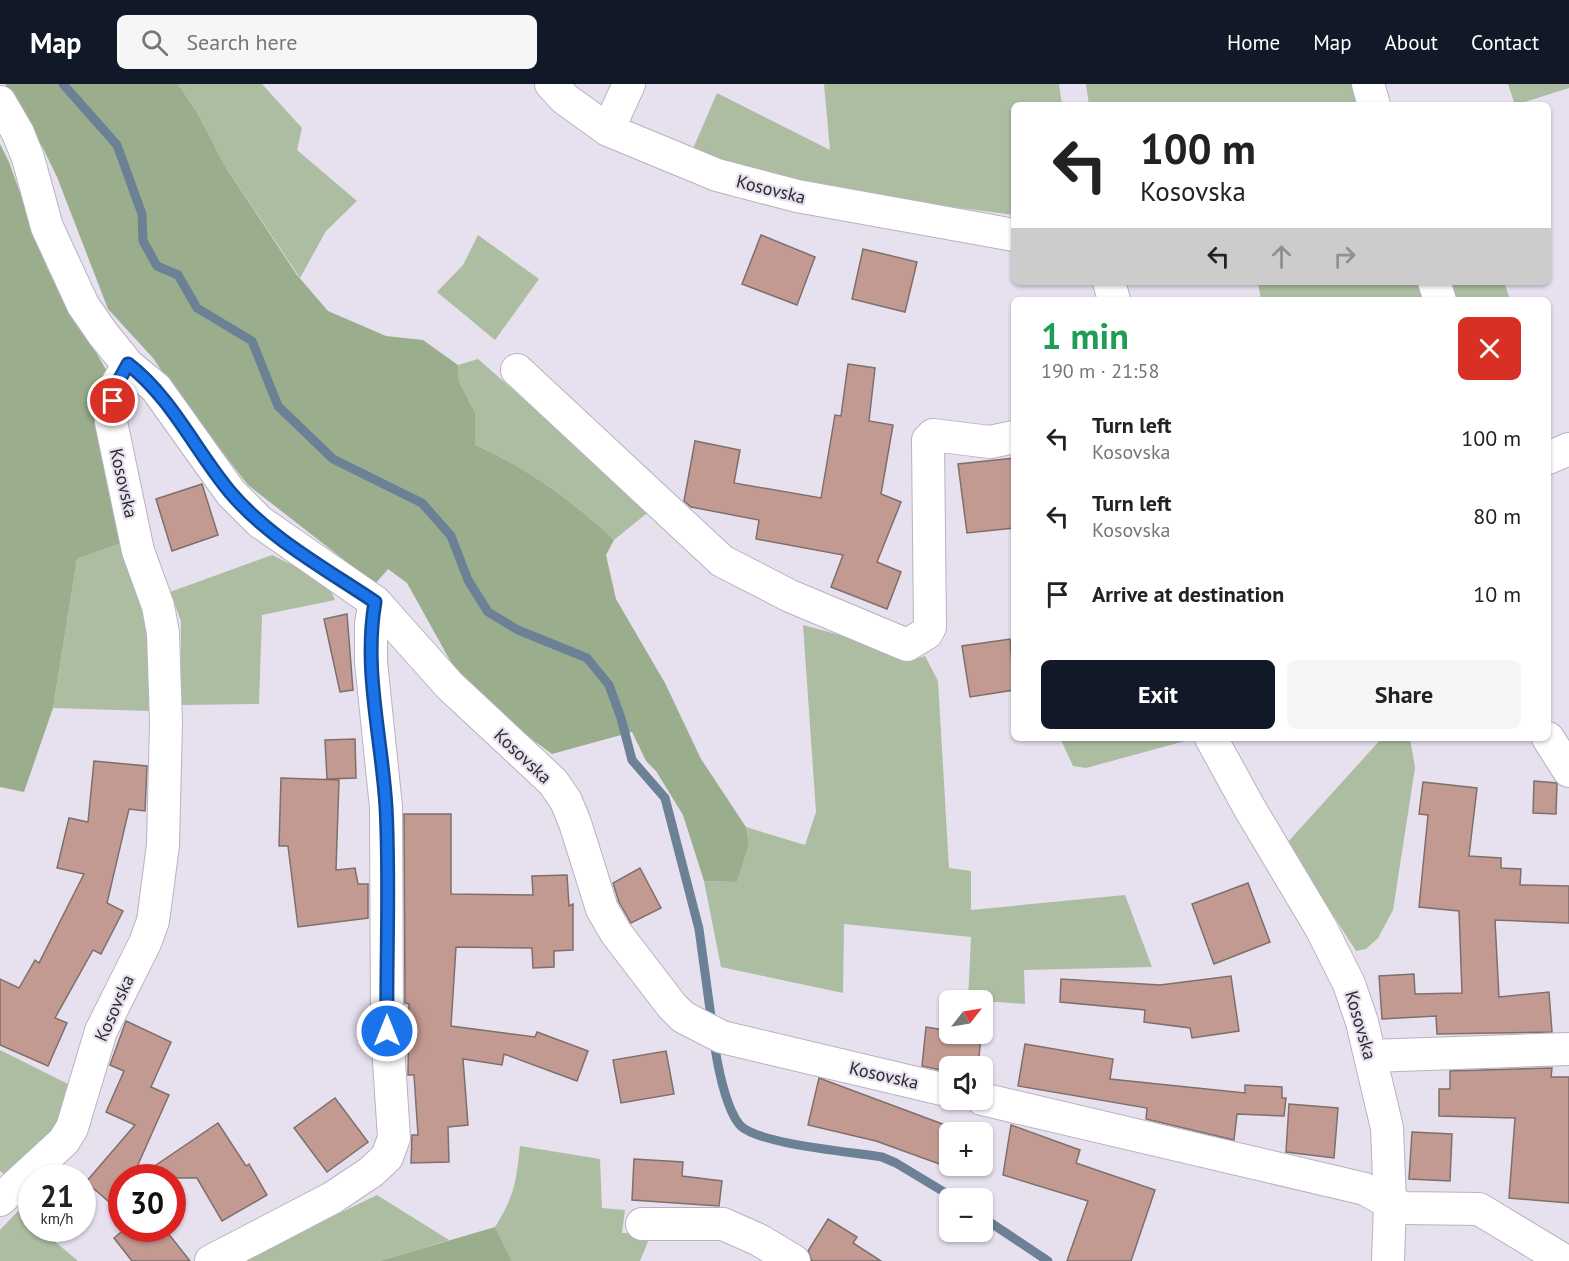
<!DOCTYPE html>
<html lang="en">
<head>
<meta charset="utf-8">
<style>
  :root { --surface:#fff; --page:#f6f6f6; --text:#222; --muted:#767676; --accent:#111827 }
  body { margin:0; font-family:"PT Sans",sans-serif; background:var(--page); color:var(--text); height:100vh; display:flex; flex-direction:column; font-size:22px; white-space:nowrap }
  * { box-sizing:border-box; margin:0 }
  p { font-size:20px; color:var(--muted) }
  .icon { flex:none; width:33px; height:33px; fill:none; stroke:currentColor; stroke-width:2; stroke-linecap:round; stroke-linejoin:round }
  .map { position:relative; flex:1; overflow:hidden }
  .drawer { position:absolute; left:1011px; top:213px; width:540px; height:444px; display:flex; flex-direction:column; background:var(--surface); border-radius:9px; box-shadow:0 2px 4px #0004 }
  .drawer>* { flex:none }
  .hud { position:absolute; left:1011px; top:18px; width:540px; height:183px; border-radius:9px; box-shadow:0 2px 4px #0004; background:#fff; color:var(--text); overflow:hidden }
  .needle { width:39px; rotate:59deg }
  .buttons { position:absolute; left:939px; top:906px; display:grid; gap:12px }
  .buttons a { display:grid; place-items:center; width:54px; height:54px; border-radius:9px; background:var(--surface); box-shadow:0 2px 4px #0004; font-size:30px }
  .speed { position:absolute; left:18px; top:1080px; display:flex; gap:12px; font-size:30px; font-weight:700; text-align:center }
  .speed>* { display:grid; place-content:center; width:78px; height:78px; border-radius:50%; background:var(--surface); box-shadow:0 2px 4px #0004; line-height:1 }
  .speed small { font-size:15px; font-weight:400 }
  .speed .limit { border:9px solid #d22; background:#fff; color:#111 }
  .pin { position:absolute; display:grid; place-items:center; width:51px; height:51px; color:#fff; margin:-26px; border:3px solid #fff; border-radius:50%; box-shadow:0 2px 6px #0007 }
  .me { position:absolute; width:66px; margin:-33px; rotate:0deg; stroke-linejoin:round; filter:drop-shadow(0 0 4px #0008) }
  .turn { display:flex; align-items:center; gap:21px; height:126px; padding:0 30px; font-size:27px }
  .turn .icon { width:78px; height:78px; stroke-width:2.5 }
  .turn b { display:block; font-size:42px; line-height:51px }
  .lanes { display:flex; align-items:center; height:57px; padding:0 30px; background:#0003; justify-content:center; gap:30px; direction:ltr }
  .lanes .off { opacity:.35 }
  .round { display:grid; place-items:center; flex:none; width:63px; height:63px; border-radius:9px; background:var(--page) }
  .overview { display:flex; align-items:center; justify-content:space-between; height:102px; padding:0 30px }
  h1 { font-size:36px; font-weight:700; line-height:45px; color:#1e9e55 }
  .action { display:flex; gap:12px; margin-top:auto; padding:12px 30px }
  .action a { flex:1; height:69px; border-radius:9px; background:var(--accent); color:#fff; font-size:24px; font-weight:700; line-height:69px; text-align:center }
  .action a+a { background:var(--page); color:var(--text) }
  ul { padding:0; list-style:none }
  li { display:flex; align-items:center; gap:18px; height:78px; padding:0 30px }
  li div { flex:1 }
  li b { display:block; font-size:22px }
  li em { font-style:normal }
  header { display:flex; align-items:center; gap:36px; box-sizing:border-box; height:84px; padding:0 30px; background:var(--accent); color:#fff }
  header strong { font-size:28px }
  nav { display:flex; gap:33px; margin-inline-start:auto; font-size:21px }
  .search { width:420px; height:54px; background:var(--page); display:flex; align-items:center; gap:15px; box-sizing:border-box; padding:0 21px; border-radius:9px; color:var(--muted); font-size:22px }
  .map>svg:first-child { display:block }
</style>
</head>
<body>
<header>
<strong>Map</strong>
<div class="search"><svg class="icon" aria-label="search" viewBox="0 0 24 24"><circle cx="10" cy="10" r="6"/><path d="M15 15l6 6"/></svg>Search here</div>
<nav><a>Home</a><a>Map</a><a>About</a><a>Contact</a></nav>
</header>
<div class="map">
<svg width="1569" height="1177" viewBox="0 0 1569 1177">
  <rect width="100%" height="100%" fill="#e7e1ef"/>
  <!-- green -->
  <g fill="#acbda1">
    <path d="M178,0h84l40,44 -5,22 60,51 -31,30 -26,47 -75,-112 -27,-52z"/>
    <path d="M824,0h235l3,21h-48v110l-177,-23 -61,-14 -84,-27 25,-58 113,57z"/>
    <path d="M1086,0h272l4,21h-273z"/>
    <path d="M1508,0h61v4l-54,17z"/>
    <path d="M478,151l61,44 -44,61 -58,-48 26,-27z"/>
    <path d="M1258,198h163l6,18h-166z"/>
    <path d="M1444,198h60l6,18h-60z"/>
    <path d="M478,275l173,151 -37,30c-40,-38 -88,-73 -139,-95v-32l-16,-32 -1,-16z"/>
    <path d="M127,457l25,88 -2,82 -97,-3 24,-149z"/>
    <path d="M272,471l55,27 8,18 -73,15 -3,89 -78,1v-84l-11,-29z"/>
    <path d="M803,541l63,17 46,18 13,-4 13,25 11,187 22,3v39l154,-15 27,72 -128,3 1,34 -57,-4 3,-63 -127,-13 -1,69 -122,-26 -17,-86 33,1 12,-37 -3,-18 59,18 11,-33z"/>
    <path d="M1060,654h123l2,3 -99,27 -13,-2z"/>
    <path d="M1382,654h28l5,30 -22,142 -15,28 -12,11 -10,2 -69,-108z"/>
    <path d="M0,966l72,36 -14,43 -51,47 -7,-5z"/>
    <path d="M520,1062l80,13 2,49 23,2 -3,23 30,-1 -12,29h-128l-17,-34c20,-32 21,-45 25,-81z"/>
    <path d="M377,1111l72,45 -70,21h-138z"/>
    <path d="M19,1126l12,11 1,7 8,1 38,32h-78v-31z"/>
  </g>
  <!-- forest -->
  <g fill="#9aae8d">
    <path d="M5,0h173l20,30 27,52 72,109 31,36 58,25 37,4 35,25 1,16 16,32v32c51,22 99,57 139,95l-8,15 10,44 49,84 36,76 45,68 3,18 -12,37 -33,-1 -21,-66 -27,-44 -10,-10 -14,-29 -80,22 -70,-51 -30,-39 -45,-81 -19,-14 -13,15 -127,-99 -70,-90 -25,-37 -45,-49 -51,-132 -14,-29z"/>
    <path d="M0,60l9,18 38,106 61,105 19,168 -50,18 -24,149 -29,84 -24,-5z"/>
    <path d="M495,1143l17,34h-133z"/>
  </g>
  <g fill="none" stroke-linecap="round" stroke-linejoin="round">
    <!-- stream -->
    <g stroke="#6c8195" stroke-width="9">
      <path d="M63,0l54,61 25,69 1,27 14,25 21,9 19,33 55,33 26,65 55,53 89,44 29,33 17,44 20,32 30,18 69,28 22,27 12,33 11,42 33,38 34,131 13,95"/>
      <path d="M714,957c3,22 11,65 25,83 15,20 115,28 143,33l14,6 58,35"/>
      <path d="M982,1133l66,44"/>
    </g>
  </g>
  <!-- building -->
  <g fill="#c39a91" stroke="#7e6f6c" stroke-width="1.5">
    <path d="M761,151l54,22 -18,48 -55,-21z"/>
    <path d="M863,165l54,13 -12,50 -53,-13z"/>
    <path d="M848,280l27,4 -6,53 24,4 -12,69 20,8 -24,60 24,10 -14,37 -56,-22 12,-32 -87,-16 3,-19 -68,-13 -7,-6 11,-60 45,9 -6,33 87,15 14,-83 6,1z"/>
    <path d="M1014,374v70l-47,5 -9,-69z"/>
    <path d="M202,400l16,51 -46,16 -16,-52z"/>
    <path d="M347,530l6,76 -13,2 -16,-73z"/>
    <path d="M1010,555l4,51 -44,7 -8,-51z"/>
    <path d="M355,655l1,39 -29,1 -2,-39z"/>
    <path d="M94,677l53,5 -2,45 -16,-2 -22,94 16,8 -22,43 -8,-4 -38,68 12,5 -19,43 -48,-21v-66l19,9 16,-28 4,3 45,-89 -27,-6 12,-50 19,4z"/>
    <path d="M281,694l58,2 -3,90 19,-2 3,16h10v34l-70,9 -10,-81h-9z"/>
    <path d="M1534,697l23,2 -1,31 -23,-1z"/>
    <path d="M1423,698l54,6 -8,68 32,2v10l20,1 -1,16 49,1v37l-74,-3 4,77 50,-5 3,40 -115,2 -1,-18 -54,3 -3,-43 35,-2 1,20 47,-1 -3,-82 -40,-4 9,-92 -9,-1z"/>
    <path d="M404,730h47v80l82,1 -1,-19 35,-1 2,31 4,-2v46l-19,1v16l-21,1 -1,-20 -76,-1 -5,79 84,11 2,-5 51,19 -11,30 -73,-27 -2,11 -39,-6 5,66 -20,2 1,35 -38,1 1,-28h6l-4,-60h-6l1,-71 -4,-1z"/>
    <path d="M640,784l21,40 -30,15 -12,-21 -6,-19z"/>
    <path d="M1248,799l22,59 -56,22 -22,-60z"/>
    <path d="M1231,892l8,55 -47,7 -2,-10 -46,-6 1,-12 -85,-8 1,-23 99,6z"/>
    <path d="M126,937l45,21 -20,45 18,8 -37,83h-10v35l-36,-31 49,-57 -29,-13 18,-41 -14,-6z"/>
    <path d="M926,943l24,4v3l31,3 -3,29h-28v6l-28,-6z"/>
    <path d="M1025,960l88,15 -3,20 135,14v-8l37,2v11h4l-2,18 -47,-2 -3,26 -88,-21 1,-11 -129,-22z"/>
    <path d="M666,967l8,43 -53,9 -8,-43z"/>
    <path d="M1552,984l-1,9h18v126l-60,-5 6,-80 -76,-2v-27h11v-18z"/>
    <path d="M819,994l145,54h-14v34h18l-1,8 -91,-33 -68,-16z"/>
    <path d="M335,1014l33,44 -41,30 -33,-44z"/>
    <path d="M1289,1020l49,4 -4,50 -48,-6z"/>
    <path d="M218,1039l28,43 3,-2 18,31 -45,26 -25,-43h-60z"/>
    <path d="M1011,1041l69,25 -4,13 79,27 -24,71h-64l21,-60 -85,-26z"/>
    <path d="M1412,1048l40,2 -2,47 -41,-2z"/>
    <path d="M634,1075l49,3 -1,14 40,5 -3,25 -87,-6z"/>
    <path d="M828,1135l29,18 -4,6 28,18h-69l-4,-10z"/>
    <path d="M126,1144h38l26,33h-58l-18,-23z"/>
  </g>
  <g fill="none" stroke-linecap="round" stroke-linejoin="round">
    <defs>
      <g id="street">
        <path d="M551,0l14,15 43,31 109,45 80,21 217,39"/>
        <path d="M1368,0l6,21"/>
        <path d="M0,18l18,31 10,25 19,69 36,78 20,29 25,31 28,23 75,105 29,29 115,80 75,84 103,96 13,19 9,22 27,86 14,24 56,73 11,11 39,20 228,54"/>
        <path d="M608,46l21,-46"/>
        <path d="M1109,198l5,18"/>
        <path d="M1434,198l6,18"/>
        <path d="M517,286l205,191 68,35 117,49 20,-12 3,-6 -2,-187 5,-5 57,7 24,-5"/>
        <path d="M1548,374l21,-9"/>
        <path d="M1211,654l39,71 71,119 28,56 13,38 25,106 3,75 -2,58"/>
        <path d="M1548,654l21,33"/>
        <path d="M1371,972l198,-7"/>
        <path d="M982,1015l383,90 25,14 15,5 74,1 86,52"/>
        <path d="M0,1116l64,-59 8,-13 29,-97 44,-88 8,-22 10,-76 3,-123 -3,-89 -5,-27 -20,-55 -27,-129 6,-38 11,-19"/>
        <path d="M642,1140h81l36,16 35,21"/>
        <path d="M211,1177l121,-63 39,-26 16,-15 7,-19 -7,-107 -1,-224 -15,-145v-39l4,-21"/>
      </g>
    </defs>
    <!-- street casing -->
    <use href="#street" stroke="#b8b2bf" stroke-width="34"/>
    <!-- street -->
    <use href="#street" stroke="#fff" stroke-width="32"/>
  </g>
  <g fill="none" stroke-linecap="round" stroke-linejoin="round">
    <defs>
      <path id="route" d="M113,317l4,-17 11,-20c44,34 67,86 102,128 39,46 96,77 145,110 -12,68 7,137 11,205 4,74 0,150 1,224"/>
    </defs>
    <!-- route casing -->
    <use href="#route" stroke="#114b97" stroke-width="15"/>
    <!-- route -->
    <use href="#route" stroke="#1a73e8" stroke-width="10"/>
  </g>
  <g text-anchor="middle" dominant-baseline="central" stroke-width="4.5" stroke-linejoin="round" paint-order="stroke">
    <!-- street labels -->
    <g font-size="18" fill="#2c2a2f" stroke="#e7e1ef">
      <text transform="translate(771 105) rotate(14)">Kosovska</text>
      <text transform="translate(124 399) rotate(77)">Kosovska</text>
      <text transform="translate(523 672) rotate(43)">Kosovska</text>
      <text transform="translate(114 924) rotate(-66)">Kosovska</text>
      <text transform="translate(1361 941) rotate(74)">Kosovska</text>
      <text transform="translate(884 991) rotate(13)">Kosovska</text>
    </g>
  </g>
</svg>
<div class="buttons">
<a><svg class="needle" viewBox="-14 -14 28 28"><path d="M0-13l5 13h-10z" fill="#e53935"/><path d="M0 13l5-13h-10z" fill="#767676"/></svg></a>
<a><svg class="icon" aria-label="sound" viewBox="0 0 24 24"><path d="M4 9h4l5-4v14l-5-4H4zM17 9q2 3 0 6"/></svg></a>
<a>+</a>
<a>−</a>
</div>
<div class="speed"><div>21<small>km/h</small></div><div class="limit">30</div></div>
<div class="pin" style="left:113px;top:317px;background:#d93025"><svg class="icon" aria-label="arrive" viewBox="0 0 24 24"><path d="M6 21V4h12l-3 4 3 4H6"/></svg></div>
<svg class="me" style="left:387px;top:947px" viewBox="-20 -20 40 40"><circle r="17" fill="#1a73e8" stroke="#fff" stroke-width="3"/><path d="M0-11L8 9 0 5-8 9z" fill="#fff"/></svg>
<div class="hud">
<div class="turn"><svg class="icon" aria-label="left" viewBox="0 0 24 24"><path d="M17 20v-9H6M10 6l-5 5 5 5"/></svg><div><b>100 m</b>Kosovska</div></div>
<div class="lanes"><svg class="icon" aria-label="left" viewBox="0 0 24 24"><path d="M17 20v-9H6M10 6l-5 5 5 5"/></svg><svg class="icon off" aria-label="ahead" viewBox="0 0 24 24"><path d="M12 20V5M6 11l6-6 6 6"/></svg><svg class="icon off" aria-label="right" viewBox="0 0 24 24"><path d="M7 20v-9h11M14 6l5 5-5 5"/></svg></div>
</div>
<section class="drawer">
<div class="overview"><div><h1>1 min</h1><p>190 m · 21:58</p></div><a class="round" style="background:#d93025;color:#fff"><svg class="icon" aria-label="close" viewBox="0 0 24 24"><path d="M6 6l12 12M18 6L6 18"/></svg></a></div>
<ul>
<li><svg class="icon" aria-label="left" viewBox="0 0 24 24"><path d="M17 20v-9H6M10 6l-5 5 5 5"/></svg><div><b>Turn left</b><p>Kosovska</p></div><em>100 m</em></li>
<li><svg class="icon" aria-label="left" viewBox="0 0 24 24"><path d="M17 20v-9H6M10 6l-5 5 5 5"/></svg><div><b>Turn left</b><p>Kosovska</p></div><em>80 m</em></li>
<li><svg class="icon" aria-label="arrive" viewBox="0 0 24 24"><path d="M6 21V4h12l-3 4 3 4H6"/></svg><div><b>Arrive at destination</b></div><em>10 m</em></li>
</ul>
<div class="action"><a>Exit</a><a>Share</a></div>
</section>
</div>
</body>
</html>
